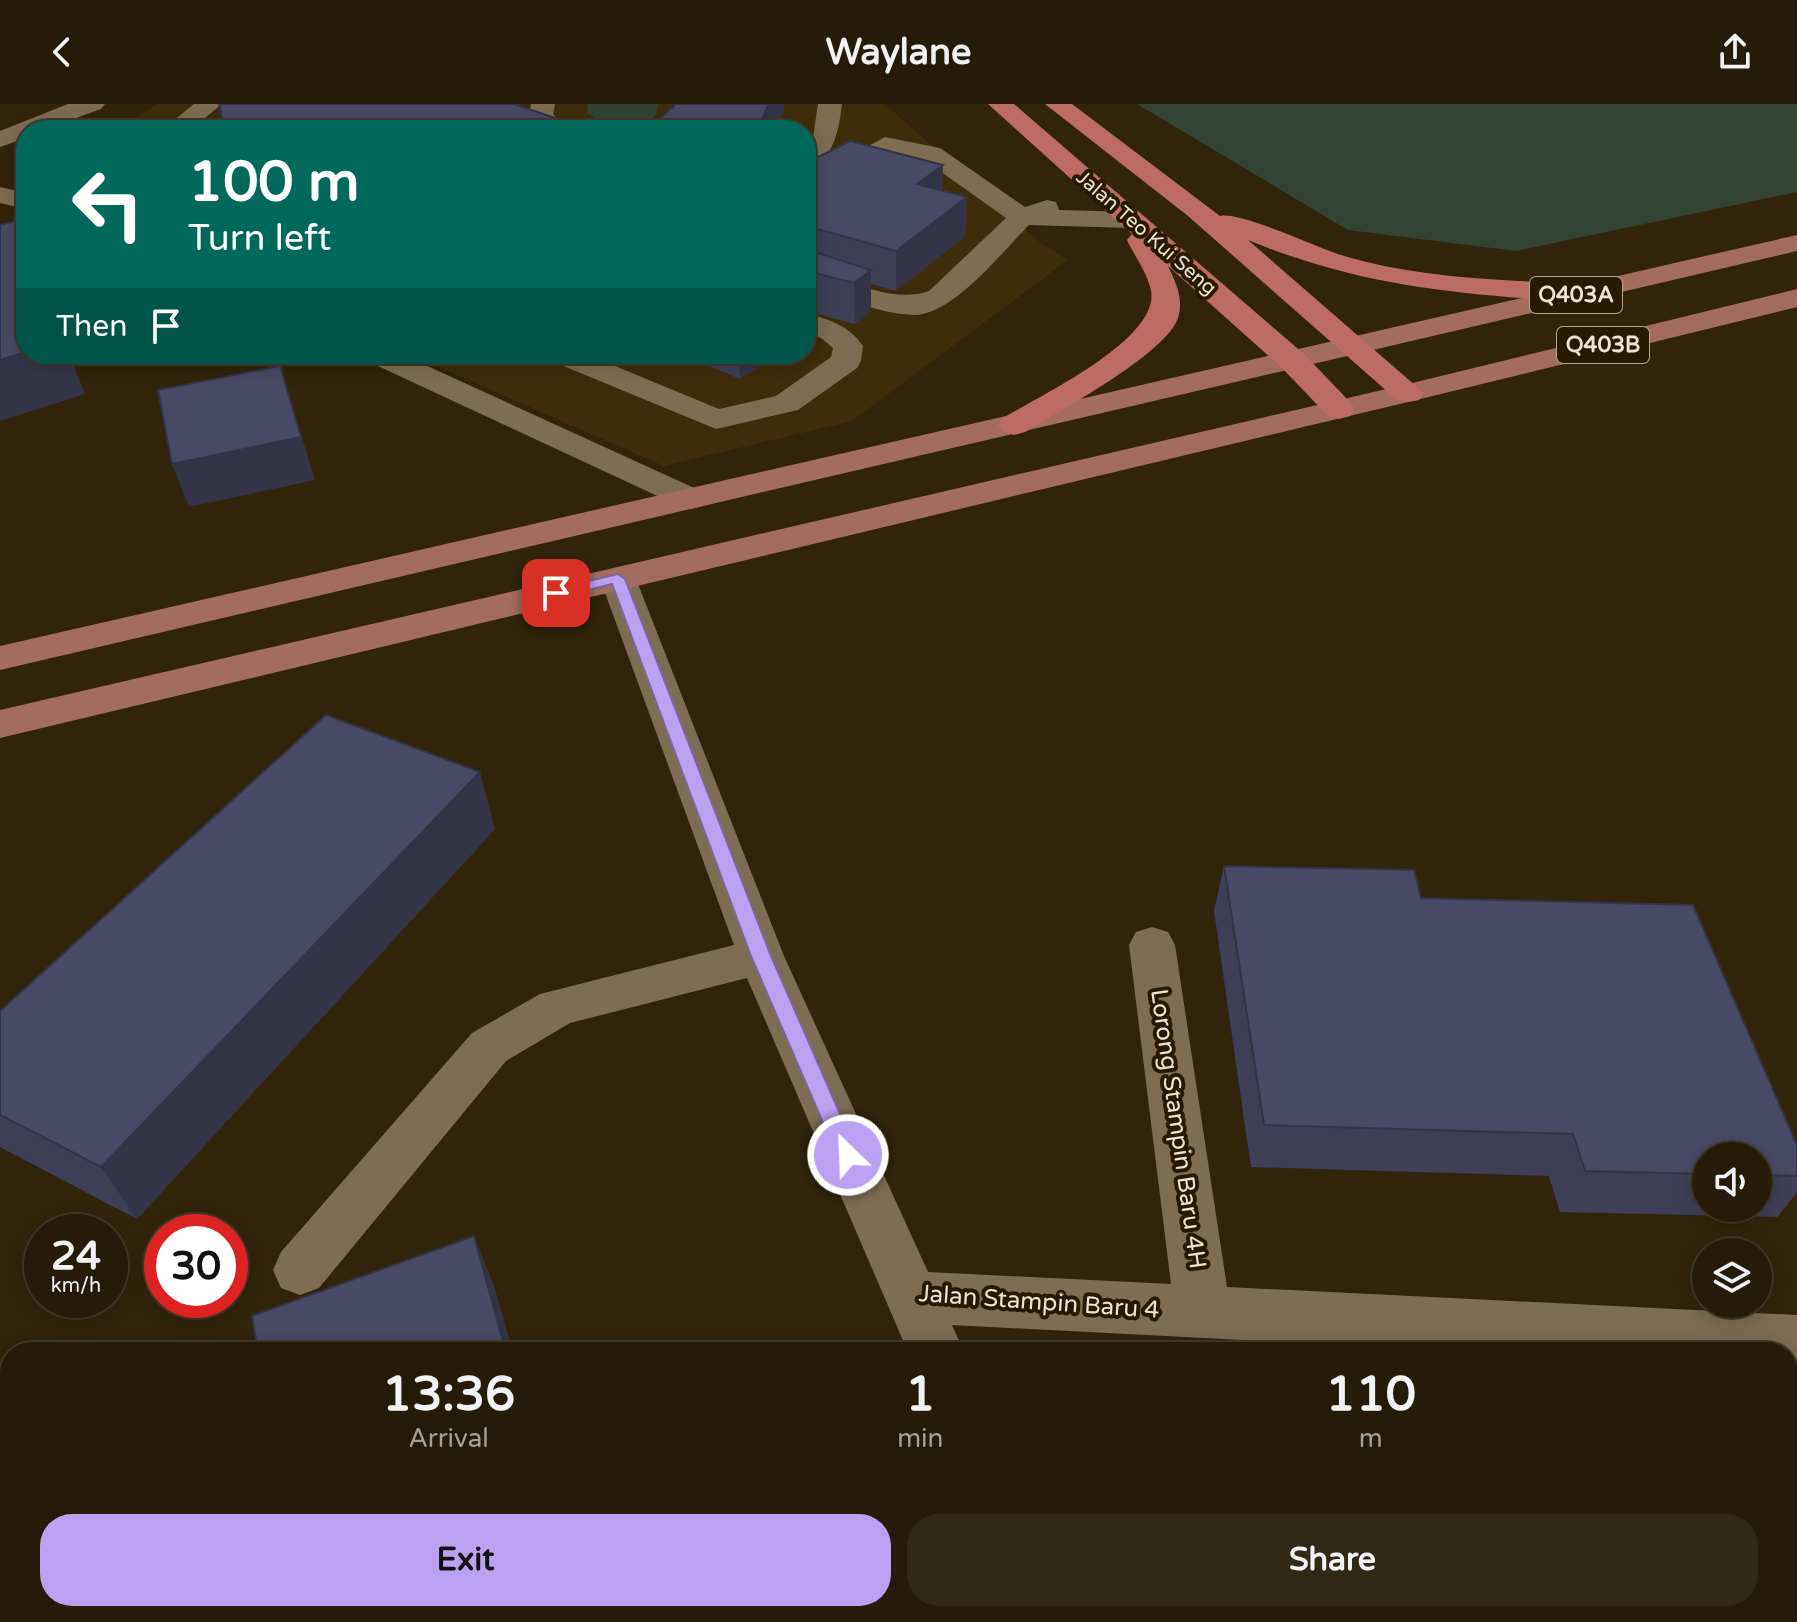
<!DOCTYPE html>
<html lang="en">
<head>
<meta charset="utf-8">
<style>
  :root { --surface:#261b08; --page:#322816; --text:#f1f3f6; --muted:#a4a19c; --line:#423929; --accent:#bca0f2 }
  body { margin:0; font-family:"Varela Round",sans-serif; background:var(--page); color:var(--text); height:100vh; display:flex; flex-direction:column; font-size:30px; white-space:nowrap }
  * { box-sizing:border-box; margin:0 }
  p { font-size:26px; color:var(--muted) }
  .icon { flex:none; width:44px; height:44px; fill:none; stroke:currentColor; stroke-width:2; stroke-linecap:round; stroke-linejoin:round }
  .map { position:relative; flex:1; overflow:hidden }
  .side { position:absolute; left:0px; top:1238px; width:1798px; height:280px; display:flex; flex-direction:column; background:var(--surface); border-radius:32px 32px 0 0; box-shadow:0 4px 20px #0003,0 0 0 2px var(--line) }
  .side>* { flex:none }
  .guide { position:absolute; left:16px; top:16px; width:800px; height:244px; border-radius:32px; box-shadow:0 4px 20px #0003,0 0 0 2px var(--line); background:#00695c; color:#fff; overflow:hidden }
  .fabs { position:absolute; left:1692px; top:1038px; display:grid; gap:16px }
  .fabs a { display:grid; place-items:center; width:80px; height:80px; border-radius:50%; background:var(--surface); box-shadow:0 4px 20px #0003,0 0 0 2px var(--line); font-size:40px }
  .speed { position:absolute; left:24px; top:1110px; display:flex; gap:16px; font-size:40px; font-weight:700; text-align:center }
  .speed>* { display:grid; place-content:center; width:104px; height:104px; border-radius:50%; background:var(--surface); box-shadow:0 4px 20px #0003,0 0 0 2px var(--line); line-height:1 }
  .speed small { font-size:20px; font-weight:400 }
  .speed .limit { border:12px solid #d22; background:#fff; color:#111 }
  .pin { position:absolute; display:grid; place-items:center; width:68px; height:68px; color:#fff; margin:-34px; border-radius:16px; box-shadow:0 4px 12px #0006 }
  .me { position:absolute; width:88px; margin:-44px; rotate:336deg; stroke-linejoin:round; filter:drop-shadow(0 0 6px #0008) }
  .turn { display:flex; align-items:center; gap:28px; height:168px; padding:0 40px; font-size:36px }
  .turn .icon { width:104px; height:104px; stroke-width:2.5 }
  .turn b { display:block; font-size:56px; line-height:68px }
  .then { display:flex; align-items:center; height:76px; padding:0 40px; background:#0003; gap:16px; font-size:30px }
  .eta { display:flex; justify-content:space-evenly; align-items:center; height:136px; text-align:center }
  .eta b { font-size:48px; font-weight:800; line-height:56px }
  .button { display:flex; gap:16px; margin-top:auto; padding:16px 40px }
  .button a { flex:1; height:92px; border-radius:32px; background:var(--accent); color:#111; font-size:32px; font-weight:800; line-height:92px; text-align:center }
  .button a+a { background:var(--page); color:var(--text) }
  header { display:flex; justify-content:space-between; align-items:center; height:104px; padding:0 40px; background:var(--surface); font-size:36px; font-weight:800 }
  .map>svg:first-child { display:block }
</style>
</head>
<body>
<header><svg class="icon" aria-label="back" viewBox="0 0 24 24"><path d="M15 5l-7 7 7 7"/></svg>Waylane<svg class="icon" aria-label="share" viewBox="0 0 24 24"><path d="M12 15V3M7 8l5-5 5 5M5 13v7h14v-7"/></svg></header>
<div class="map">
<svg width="1797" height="1518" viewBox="0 0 1797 1518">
  <rect width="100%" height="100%" fill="#32240b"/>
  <!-- built -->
  <path fill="#3e2c0a" d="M157,0h728l157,140 26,16 -216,161 -188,45 -255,-112h397v-224h-690z"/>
  <!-- green -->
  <g fill="#334434">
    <path d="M588,0h70l-2,11 -14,15h-28l-27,-17z"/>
    <path d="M1137,0h660v88l-281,59 -168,-21z"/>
  </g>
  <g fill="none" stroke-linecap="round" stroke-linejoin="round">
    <!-- minor -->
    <g fill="#7e6d53" fill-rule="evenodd">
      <path d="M68,0h37l-4,5 -58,21h-17v8l-26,9v-16z"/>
      <path d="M194,0h28l-32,26h-28z"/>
      <path d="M531,0h24l-2,10 12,16h-25l-11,-15z"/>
      <path d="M818,0h24c-3,24 -8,58 -36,65v-24l7,-8z"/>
      <path d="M885,33l55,11 85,59 22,-7 9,2 3,8 72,2 10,2 3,6 -3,6 -10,2 -102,-3c-27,27 -76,90 -115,90 -36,-1 -74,-19 -108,-30v-18c38,10 84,38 123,24l77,-73 -83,-59 -34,-7 -74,45 -9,2v-19z"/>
      <path d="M0,83l26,6v16l-26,-6z"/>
      <path d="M806,209c22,6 44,13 57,33l-2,15 -4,7 -59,42 -82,19 -167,-69 -4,-6h41l133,55 57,-13 55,-39 2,-9 -12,-10 -15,-6z"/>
      <path d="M361,250h40l302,138 5,7 -5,7 -12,3 -12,-3 -314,-146z"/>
      <path d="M618,464l13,3 5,8 148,377 144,316 243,12 -42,-339 7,-13 16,-5 16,5 7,13 52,342 570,28v54l-9,-1v-16h-312l-524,-27 12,27h-56l-161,-374 -177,45 -64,38 -187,227 -19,7 -19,-7 -8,-18 8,-18 191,-219 68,-39 194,-49 -134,-366 5,-8z"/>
      <path d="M824,1508h64l4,10h-64z"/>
      <path d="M1027,1508h65l4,10h-65z"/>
    </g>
    <!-- major -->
    <g fill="#a36c5d" fill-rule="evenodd">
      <path d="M1797,131v16l-1797,419v-24z"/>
      <path d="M1797,185v18l-389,95 -1408,336v-28l1408,-326z"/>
    </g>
    <!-- highway -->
    <g fill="#bc6c63" fill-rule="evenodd">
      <path d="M988,0h26l290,250 46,48 5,7 -5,7 -11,3 -11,-3 -46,-48 -114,-102c8,17 16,33 10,52 -12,36 -119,93 -153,114l-11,3 -11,-3 -5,-7 5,-7c36,-22 157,-79 148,-127 -3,-17 -17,-36 -24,-51l5,-6z"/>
      <path d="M1045,0h27l148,112c20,-5 96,31 121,39 79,24 162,25 243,29l10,3 4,6 -4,6 -10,3c-122,-7 -222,-15 -336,-62l176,153 -5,7 -11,2 -11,-2 -209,-184z"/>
    </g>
  </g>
  <!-- wall -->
  <g fill="#3f4057" fill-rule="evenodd">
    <path d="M806,59l136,28 25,6 -2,39 -69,55 -25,-7v27l-16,13 -49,-13 2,25 -2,1z"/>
    <path d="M681,250h98l-39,25z"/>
    <path d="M495,725l-358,390 -137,-72v-136z"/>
    <path d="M1224,762l197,32 376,247v48l-20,24 -217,-5 -11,-36 -298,-9 -37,-256zM1706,1052h52v52h-52z"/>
    <path d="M1148,1508h630l4,10h-634z"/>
  </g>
  <!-- shaded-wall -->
  <g fill="#333447">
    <path d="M769,0h15l1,4 -10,22h-18z"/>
    <path d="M943,61l-1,39 -25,-20z"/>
    <path d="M967,93l-2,39 -69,55v-40z"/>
    <path d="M871,166v41l-16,13 -1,-41z"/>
    <path d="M806,198l2,34 -2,1z"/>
    <path d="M26,248v2h43l16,40 -85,27v-61z"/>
    <path d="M738,250h41l-39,25z"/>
    <path d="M280,262l35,114 -126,27 -17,-43z"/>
    <path d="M480,668l15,57 -358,390 -36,-52z"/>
    <path d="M474,1132l20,50 19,66h-7z"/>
    <path d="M578,1508h7l3,10h-7z"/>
  </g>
  <!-- building -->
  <g fill="#494a65" stroke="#333447" stroke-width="2">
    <path d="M219,0h295l76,26h-365z"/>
    <path d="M676,0h93l-12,26h-110z"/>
    <path d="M850,37l93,24 -26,19 50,13 -71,54 -90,-25v-63z"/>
    <path d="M23,115l3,3v130l-26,8v-135z"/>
    <path d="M806,145l65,21 -17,13 -48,-12z"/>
    <path d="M280,262l21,71 -129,27 -14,-74z"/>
    <path d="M326,611l154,57 -379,395 -101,-52v-104z"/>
    <path d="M1224,762l190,4 7,28 272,7 104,240v31l-39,-1v-19h-52v18l-121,-3 -12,-37 -309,-9z"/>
    <path d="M474,1132l32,116h-248l-6,-36z"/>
    <path d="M300,1508h278l3,10h-279z"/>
    <path d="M1164,1508h614l4,10h-451z"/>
  </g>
  <!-- route -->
  <path fill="#bca0f2" stroke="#7a689d" stroke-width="2" d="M618,470l7,5 146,377 87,199 -3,7 -7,2 -8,-2 -89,-206 -139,-372 -56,14 -8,-5 3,-3z"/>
  <g text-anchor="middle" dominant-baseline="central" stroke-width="8" stroke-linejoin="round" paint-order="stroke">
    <!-- far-street labels -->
    <g font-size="20" fill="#ede3d5" stroke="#281a02">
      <text transform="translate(1146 129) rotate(41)">Jalan Teo Kui Seng</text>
    </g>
    <!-- shield labels -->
    <g fill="#281a02" stroke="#b2a796" stroke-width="2">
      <rect x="1530" y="173" width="92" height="36" rx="6"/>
      <rect x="1557" y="223" width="92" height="36" rx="6"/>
    </g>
    <g font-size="22" font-weight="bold" fill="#ede3d5">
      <text x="1576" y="191">Q403A</text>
      <text x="1603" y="241">Q403B</text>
    </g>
    <!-- street labels -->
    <g font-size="24" fill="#ede3d5" stroke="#281a02">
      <text transform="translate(1178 1025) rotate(82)">Lorong Stampin Baru 4H</text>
      <text transform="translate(1039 1198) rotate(4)">Jalan Stampin Baru 4</text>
    </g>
  </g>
</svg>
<div class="fabs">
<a><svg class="icon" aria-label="sound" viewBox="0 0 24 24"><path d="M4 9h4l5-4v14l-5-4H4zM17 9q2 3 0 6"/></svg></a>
<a><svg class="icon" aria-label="layers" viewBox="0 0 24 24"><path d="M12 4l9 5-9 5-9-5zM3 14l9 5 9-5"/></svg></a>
</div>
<div class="speed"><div>24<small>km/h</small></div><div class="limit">30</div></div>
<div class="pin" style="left:556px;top:489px;background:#d93025"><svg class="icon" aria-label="arrive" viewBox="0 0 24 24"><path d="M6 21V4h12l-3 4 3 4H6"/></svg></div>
<svg class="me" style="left:848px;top:1051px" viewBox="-20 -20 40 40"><circle r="17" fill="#bca0f2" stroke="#fff" stroke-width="3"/><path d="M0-11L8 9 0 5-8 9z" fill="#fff"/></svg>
<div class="guide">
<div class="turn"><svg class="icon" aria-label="left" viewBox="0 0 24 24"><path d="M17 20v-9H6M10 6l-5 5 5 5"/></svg><div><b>100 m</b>Turn left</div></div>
<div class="then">Then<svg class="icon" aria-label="arrive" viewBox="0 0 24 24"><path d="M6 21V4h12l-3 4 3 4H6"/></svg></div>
</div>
<section class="side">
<div class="eta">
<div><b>13:36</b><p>Arrival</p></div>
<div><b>1</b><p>min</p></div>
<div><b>110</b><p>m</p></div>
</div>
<div class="button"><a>Exit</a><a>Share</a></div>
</section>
</div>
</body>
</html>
